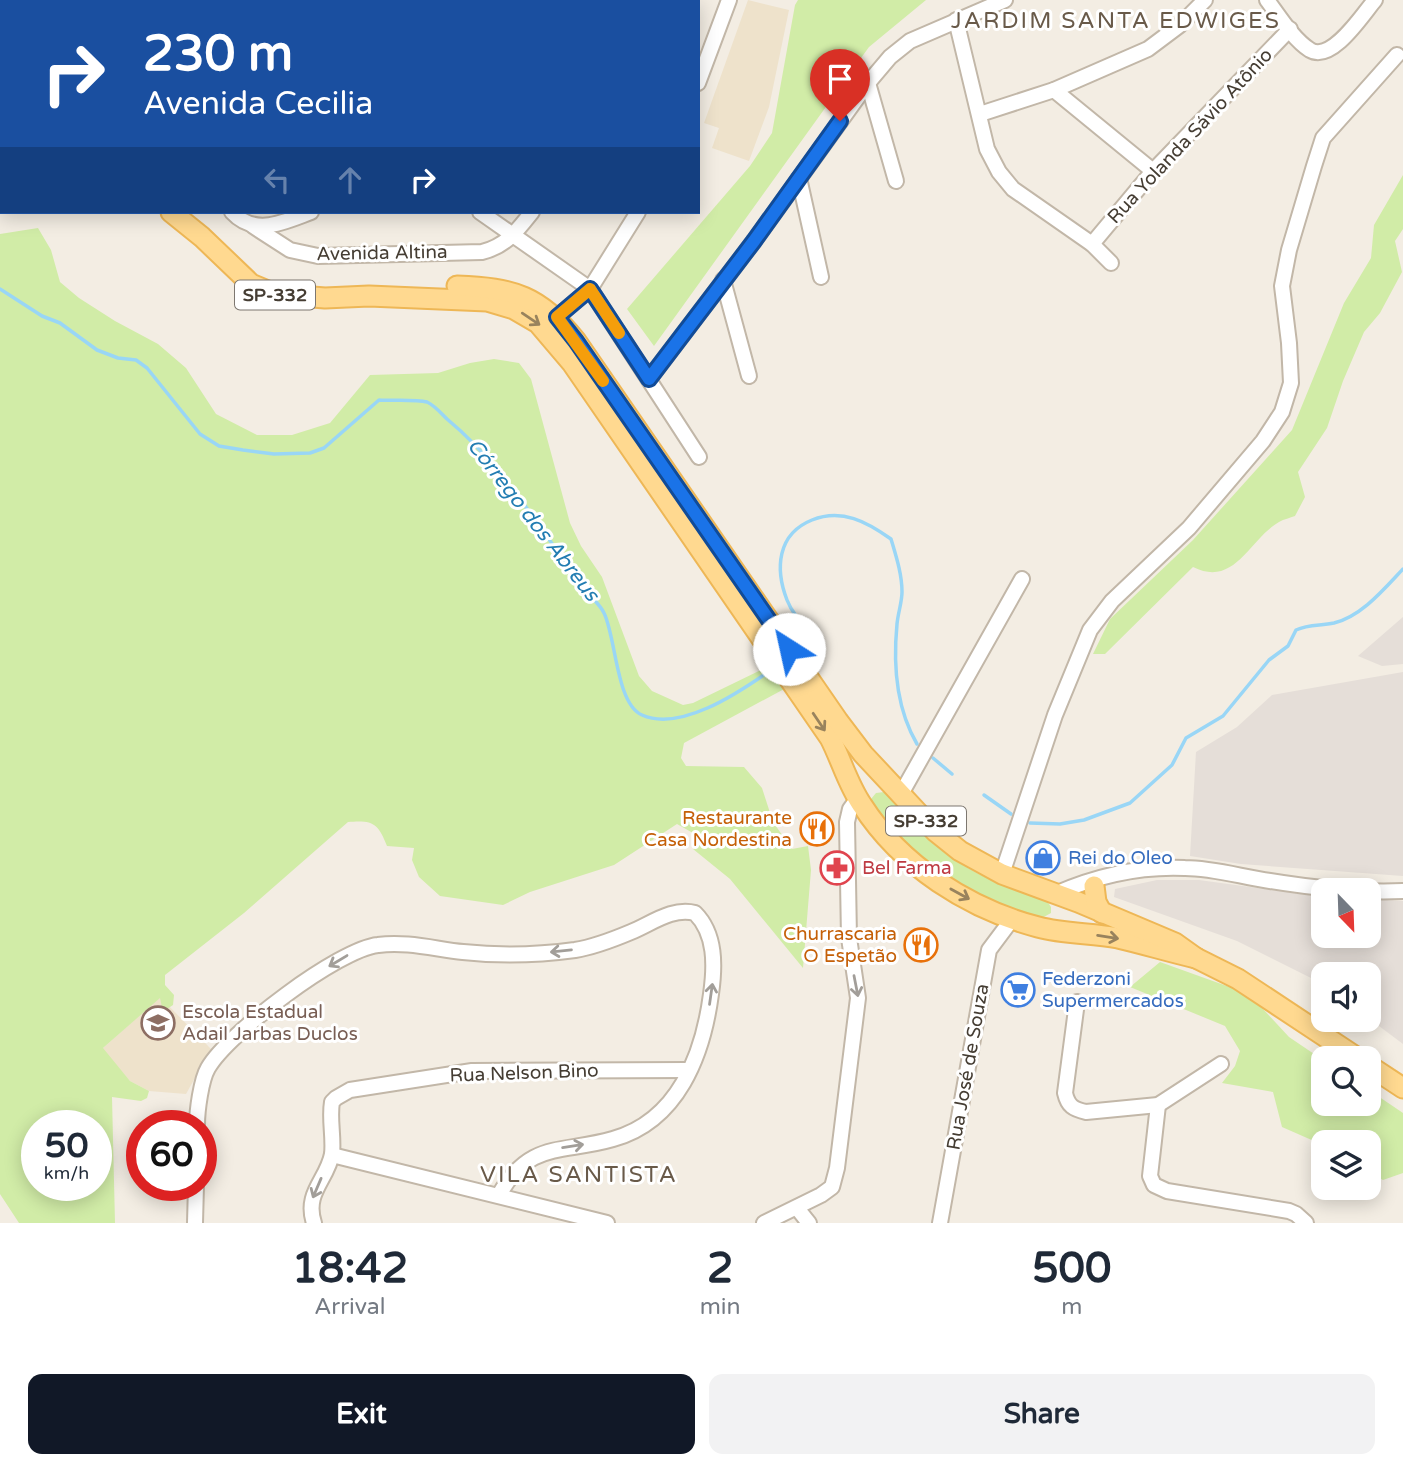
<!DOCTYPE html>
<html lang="en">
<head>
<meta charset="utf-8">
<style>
  :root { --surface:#fff; --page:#f2f2f3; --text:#1f2937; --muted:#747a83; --accent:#111827 }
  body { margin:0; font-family:"Varela Round",sans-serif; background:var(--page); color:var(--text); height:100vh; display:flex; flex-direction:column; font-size:26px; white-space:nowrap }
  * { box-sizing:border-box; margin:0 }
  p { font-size:23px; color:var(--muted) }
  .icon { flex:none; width:38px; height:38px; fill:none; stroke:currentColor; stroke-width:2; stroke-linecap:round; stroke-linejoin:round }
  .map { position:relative; height:1223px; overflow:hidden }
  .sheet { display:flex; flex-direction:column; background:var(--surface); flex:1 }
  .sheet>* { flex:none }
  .banner { position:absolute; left:0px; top:0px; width:700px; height:214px; box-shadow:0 4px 18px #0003; background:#1a4fa0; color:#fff; overflow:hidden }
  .needle { width:46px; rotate:157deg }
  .buttons { position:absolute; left:1311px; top:878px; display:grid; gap:14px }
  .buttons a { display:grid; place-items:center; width:70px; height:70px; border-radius:14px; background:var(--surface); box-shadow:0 4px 18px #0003; font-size:35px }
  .speed { position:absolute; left:21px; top:1110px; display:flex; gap:14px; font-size:35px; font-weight:700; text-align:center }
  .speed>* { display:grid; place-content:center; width:91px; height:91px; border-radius:50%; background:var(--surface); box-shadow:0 4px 18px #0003; line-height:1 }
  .speed small { font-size:18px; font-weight:400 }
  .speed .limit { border:10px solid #d22; background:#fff; color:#111 }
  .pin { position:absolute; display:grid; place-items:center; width:60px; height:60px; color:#fff; margin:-72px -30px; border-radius:50% 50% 50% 0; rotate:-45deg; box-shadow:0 0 7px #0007 }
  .pin .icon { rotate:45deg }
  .me { position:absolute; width:77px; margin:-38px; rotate:325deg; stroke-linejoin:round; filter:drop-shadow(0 0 5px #0008) }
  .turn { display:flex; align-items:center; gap:24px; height:147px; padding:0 28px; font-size:32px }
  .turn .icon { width:91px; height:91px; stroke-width:2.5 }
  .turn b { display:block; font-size:49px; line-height:60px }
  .lanes { display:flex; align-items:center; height:66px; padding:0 28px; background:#0003; justify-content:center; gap:35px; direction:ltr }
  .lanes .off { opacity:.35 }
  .eta { display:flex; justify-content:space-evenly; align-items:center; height:119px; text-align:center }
  .eta b { font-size:42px; font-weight:700; line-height:49px }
  .cta { display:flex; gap:14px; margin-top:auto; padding:14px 28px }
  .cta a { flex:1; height:80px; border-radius:14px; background:var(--accent); color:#fff; font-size:28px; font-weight:700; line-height:80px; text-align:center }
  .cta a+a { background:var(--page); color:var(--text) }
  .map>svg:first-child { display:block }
</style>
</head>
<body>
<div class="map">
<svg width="1403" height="1223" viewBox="0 0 1403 1223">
  <rect width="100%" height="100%" fill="#f3ede3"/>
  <!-- industrial -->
  <g fill="#e5ded8">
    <path d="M1403,617v47l-21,2 -24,-10z"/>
    <path d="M1403,672v204l-162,-12 -51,-8 6,-104 41,-25 35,-32z"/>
    <path d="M1157,880h42l124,17v39h45l1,-37 34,2v143l-24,-18 -10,-13 -1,-38h-45v9l-86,-43 -123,-44 1,-8z"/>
  </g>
  <!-- education -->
  <g fill="#eee2cb">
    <path d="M748,0l41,10 -20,97 -20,54 -37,-13 7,-20 -15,-5z"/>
    <path d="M160,997l51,52 -25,45 -37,-3 -19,-10 -28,-32z"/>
  </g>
  <!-- green -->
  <g fill="#d1eca7" fill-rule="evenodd">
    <path d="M798,0h128l-57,47 -215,299 -27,-37 123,-143 22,-33 23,-128z"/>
    <path d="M1403,175v54l-8,12 7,31 -22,41 -16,19 -21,49 -16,47 -29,44 7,25 -10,19c-5,2 -11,3 -16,6 -30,17 -44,66 -86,45l-88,87h-12l17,-35 83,-79 99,-110 52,-127 27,-45 3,-33z"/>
    <path d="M38,228l13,22 9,32 19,16 36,23 43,23 28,24 30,46 41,21h35l38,-12 40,-48 68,-2 32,-10 24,-4 25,4 12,16 39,144 11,23 21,31 37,99 13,15 31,14 10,-2 76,-37 17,22 -102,55 -3,15 5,8 58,1 18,21 11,34 19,27 16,-3 3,24 -8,98 -73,-89 -37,-30 14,-8 -30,-17 -63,41 -84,27 -27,13 -63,-9 -21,-19 -7,-17 2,-12 -27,-2c-9,-23 -14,-26 -39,-24l-104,91 -79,62v10l9,10 -1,10 -6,4 -5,-2 -2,-9 -57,50 27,33 19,10 -2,7 -6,3 -29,-4 3,126h-96l-19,-29v-960zM37,1125h59v60h-59z"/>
    <path d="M884,792c17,8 26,30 40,43 38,35 75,51 123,66l4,6v6l-9,5 -20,-4 -38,-15 -18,-11 -59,-42 -35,-39 -1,-8 5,-6z"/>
    <path d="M1160,962l89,32 40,43 34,23v44h45l1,-14 34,23v60l-20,7 -14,-8 -1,-29h-45v2l-41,-18 -9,-35 -51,-9 13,-17 5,-15 -15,-25 -95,-39z"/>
  </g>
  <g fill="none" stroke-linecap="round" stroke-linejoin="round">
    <!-- stream -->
    <g stroke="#99d6f6" stroke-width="3.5">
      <path d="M0,289l42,27 18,7 37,27 21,8 18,2 11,8 53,66 19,12 24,4 31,4 36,-1 14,-5 55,-48c13,1 36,-1 48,2 7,3 15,12 20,17 57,47 93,111 137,169 6,9 16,16 20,25 12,24 12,91 38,102 38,17 96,-22 126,-43"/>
      <path d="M803,644c3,-26 -8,-23 -16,-44 -12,-31 -10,-66 25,-80 30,-12 55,2 79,19 5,17 11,35 11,53 0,10 -4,21 -5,32 -4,41 -1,84 20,120"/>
      <path d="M933,758l19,16"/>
      <path d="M984,795l27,19"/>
      <path d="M1030,823l30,1 24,-4 46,-17 42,-38 14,-27 37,-22 46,-56 19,-14 8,-16c13,-6 24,-4 38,-7 28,-7 50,-34 69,-54"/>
    </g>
    <defs>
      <g id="minor">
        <path d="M351,0l1,2"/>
        <path d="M465,0l2,2"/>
        <path d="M1267,0c12,16 26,39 43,50 22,13 53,-36 65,-50"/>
        <path d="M163,2l1,-2"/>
        <path d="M308,2l1,-2"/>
        <path d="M513,2l1,-2"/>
        <path d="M556,2l2,-2"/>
        <path d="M670,2l1,-2"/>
        <path d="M956,20l31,129 12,23 14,17 79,55 19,19"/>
        <path d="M698,83l31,-83"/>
        <path d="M868,83l28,98"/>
        <path d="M1054,90l99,81"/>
        <path d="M980,114l74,-24 94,-41 32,-24 25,-25"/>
        <path d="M799,178l22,99"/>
        <path d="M232,212c23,25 52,10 79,0"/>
        <path d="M480,212l110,77 109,168"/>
        <path d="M253,226l37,24 28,6 164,-4c24,-6 35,-21 50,-40"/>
        <path d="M1092,244l61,-73 137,-142"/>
        <path d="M723,280l26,96"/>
        <path d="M557,317l33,-28 48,-77"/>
        <path d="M649,379l105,-138 114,-158 22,-26 20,-16 95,-41"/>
        <path d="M901,794l121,-215"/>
        <path d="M1002,874l53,-159 35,-85 22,-29 77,-73 74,-87 19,-29 9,-29 -2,-40 -7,-57 7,-36 25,-84 9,-28 74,-83"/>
        <path d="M1055,894c41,-18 86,-28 130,-26 28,0 57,9 85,13 43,7 89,12 133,10"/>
        <path d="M1077,1002l-12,91c3,13 8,16 21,19l72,-7 63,-41"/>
        <path d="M1158,1105l-8,71 4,9 13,6 122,20 7,3 10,9"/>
        <path d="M197,1125c0,-14 4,-45 11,-57 20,-35 131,-119 170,-123 28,-4 57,4 85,7 37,4 75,3 112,-2 19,-3 37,-10 56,-18 20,-8 41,-25 64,-19 21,21 20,53 16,81 -8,61 -33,127 -98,145 -52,15 -83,1 -114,56"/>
        <path d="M332,1155l275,68"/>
        <path d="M797,1208l12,15"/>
        <path d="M195,1223l1,-38"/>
        <path d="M314,1223c-10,-30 13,-43 18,-69 2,-17 -3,-35 0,-52l4,-4 14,-8 122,-19 217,-1"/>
        <path d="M764,1223l57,-28 11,-8 5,-19 21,-170 -9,-60 -2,-116 3,-13 8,-11"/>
        <path d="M940,1223l49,-273 24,-32"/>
      </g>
      <g id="major">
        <path d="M0,46l2,1"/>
        <path d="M0,68l2,1"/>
        <path d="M171,212l31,25 49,47 24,10 50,4 44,-2 118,5 27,8 24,14 34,40 258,375c11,21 18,47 32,67 39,61 107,104 176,122 26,7 54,6 80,11 26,6 52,14 78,20"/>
        <path d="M457,286c57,2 83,10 119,55l262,380 25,33 72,77 25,20 42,23 76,28 97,41 21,15 42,21 121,80"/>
        <path d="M1094,886l2,16 6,11"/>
        <path d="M1368,1065l35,23"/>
      </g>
    </defs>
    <!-- minor casing -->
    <use href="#minor" stroke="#c2b7a8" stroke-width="18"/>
    <!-- major casing -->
    <use href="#major" stroke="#eeb756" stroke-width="23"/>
    <!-- minor -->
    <use href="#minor" stroke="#fff" stroke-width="14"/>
    <!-- major -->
    <use href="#major" stroke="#ffd990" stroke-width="19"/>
  </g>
  <!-- one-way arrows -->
  <defs><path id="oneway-shaft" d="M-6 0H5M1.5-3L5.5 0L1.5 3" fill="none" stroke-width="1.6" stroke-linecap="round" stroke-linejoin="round" transform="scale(1.75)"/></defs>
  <g stroke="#99835d">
    <use href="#oneway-shaft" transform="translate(531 319) rotate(34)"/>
    <use href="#oneway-shaft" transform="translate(819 722) rotate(56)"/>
    <use href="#oneway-shaft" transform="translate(960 894) rotate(29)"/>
    <use href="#oneway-shaft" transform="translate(1108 937) rotate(9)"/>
  </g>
  <g stroke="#a29e99">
    <use href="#oneway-shaft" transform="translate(561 951) rotate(174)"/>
    <use href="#oneway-shaft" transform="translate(338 961) rotate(149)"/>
    <use href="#oneway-shaft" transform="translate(856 986) rotate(79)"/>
    <use href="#oneway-shaft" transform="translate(711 994) rotate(-82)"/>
    <use href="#oneway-shaft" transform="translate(573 1146) rotate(-9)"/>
    <use href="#oneway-shaft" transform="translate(317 1188) rotate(113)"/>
  </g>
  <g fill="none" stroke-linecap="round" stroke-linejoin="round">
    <defs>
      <path id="route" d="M789,649l-213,-308 -19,-24 33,-28 59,90 105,-138 86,-120"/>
    </defs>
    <!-- route casing -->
    <use href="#route" stroke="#114b97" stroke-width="18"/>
    <!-- route -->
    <use href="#route" stroke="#1a73e8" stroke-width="12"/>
    <!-- slow -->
    <path stroke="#f59e0b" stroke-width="12" d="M603,381l-46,-64 33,-28 29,44"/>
  </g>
  <!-- icons -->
  <defs>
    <symbol id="restaurant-ring" viewBox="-11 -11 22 22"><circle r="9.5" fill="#fff" stroke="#e8710a" stroke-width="1.5"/><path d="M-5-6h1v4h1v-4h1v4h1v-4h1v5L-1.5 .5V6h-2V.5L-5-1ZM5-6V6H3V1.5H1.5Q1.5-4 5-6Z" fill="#e8710a"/></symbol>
    <symbol id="shop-ring" viewBox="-11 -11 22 22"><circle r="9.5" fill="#fff" stroke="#3f7fe0" stroke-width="1.5"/><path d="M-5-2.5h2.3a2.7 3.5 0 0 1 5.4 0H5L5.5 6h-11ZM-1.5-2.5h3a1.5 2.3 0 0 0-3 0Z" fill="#3f7fe0"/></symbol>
    <symbol id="pharmacy-ring" viewBox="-11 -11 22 22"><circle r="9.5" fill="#fff" stroke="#e0444e" stroke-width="1.5"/><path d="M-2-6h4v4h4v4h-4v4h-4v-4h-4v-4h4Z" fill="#e0444e"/></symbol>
    <symbol id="supermarket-ring" viewBox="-11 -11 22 22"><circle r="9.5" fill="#fff" stroke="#3f7fe0" stroke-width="1.5"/><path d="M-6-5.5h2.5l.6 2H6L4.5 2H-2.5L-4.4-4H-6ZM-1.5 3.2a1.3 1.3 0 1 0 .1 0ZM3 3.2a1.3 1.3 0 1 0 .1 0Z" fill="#3f7fe0"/></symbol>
    <symbol id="school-ring" viewBox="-11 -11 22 22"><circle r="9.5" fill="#fff" stroke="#8d6e63" stroke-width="1.5"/><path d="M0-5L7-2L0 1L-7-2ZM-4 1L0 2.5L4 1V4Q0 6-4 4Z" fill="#8d6e63"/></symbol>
  </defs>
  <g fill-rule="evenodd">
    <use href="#restaurant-ring" x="798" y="810" width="38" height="38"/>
    <use href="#shop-ring" x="1024" y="839" width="38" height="38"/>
    <use href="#pharmacy-ring" x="818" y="849" width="38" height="38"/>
    <use href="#restaurant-ring" x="902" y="926" width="38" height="38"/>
    <use href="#supermarket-ring" x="999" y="971" width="38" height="38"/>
    <use href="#school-ring" x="139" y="1004" width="38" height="38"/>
  </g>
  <g text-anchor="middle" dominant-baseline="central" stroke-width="6" stroke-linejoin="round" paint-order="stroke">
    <!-- shield labels -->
    <g fill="#fff" stroke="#7d7770" stroke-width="2">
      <rect x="235" y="280.5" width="80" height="29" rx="5"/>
      <rect x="886" y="806.5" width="80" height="29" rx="5"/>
    </g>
    <g font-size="18" font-weight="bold" fill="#453d33">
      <text x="275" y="295">SP-332</text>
      <text x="926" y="821">SP-332</text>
    </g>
    <!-- street labels -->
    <g font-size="19" fill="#453d33" stroke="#fff">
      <text transform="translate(1190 136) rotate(-47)">Rua Yolanda Sávio Atônio</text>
      <text transform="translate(382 253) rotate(-1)">Avenida Altina</text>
      <text transform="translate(968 1067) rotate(-80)">Rua José de Souza</text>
      <text transform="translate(524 1073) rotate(-2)">Rua Nelson Bino</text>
    </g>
    <!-- food labels -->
    <g font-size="19" fill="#c56008" stroke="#fff" text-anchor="end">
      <text x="792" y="818">Restaurante<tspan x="792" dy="22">Casa Nordestina</tspan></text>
      <text x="897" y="934">Churrascaria<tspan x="897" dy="22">O Espetão</tspan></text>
    </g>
    <!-- shop labels -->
    <g font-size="19" fill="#366cbe" stroke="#fff" text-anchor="start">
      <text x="1068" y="858">Rei do Oleo</text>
      <text x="1042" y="979">Federzoni<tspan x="1042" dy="22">Supermercados</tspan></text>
    </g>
    <!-- health labels -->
    <g font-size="19" fill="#be3a42" stroke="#fff" text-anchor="start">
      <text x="862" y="868">Bel Farma</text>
    </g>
    <!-- education labels -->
    <g font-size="19" fill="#785e54" stroke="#fff" text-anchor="start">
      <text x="182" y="1012">Escola Estadual<tspan x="182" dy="22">Adail Jarbas Duclos</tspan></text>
    </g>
    <!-- water labels -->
    <g font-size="21" font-style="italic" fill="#227db2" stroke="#fff">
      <text transform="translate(533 520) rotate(52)">Córrego dos Abreus</text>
    </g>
    <!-- quarter labels -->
    <g font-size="23" letter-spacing="2" fill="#695a49" stroke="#fff">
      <text x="1116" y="21">JARDIM SANTA EDWIGES</text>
      <text x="579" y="1175">VILA SANTISTA</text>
    </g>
  </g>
</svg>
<div class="buttons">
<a><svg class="needle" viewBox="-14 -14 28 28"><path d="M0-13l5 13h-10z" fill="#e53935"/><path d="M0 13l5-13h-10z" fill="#747a83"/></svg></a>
<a><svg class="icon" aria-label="sound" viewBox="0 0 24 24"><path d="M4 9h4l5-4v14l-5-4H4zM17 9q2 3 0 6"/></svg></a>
<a><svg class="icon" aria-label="search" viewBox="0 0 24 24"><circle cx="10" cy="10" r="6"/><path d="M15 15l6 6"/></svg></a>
<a><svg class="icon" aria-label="layers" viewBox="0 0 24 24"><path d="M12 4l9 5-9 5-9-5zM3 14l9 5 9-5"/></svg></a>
</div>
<div class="speed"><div>50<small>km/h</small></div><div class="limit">60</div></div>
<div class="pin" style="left:840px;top:121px;background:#d93025"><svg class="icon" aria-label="arrive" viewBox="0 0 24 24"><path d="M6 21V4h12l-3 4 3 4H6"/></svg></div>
<svg class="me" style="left:789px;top:649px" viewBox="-20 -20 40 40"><circle r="19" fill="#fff"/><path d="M0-13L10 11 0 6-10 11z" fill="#1a73e8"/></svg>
<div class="banner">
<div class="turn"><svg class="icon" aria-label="right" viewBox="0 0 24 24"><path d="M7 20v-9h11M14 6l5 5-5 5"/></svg><div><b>230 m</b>Avenida Cecilia</div></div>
<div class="lanes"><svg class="icon off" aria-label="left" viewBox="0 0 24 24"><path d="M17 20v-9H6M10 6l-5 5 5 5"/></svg><svg class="icon off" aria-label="ahead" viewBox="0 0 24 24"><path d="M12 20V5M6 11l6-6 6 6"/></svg><svg class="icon" aria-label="right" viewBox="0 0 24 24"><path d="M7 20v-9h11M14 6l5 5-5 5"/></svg></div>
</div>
</div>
<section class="sheet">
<div class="eta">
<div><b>18:42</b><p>Arrival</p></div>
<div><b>2</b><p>min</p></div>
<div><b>500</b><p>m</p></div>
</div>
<div class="cta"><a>Exit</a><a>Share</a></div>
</section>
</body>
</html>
